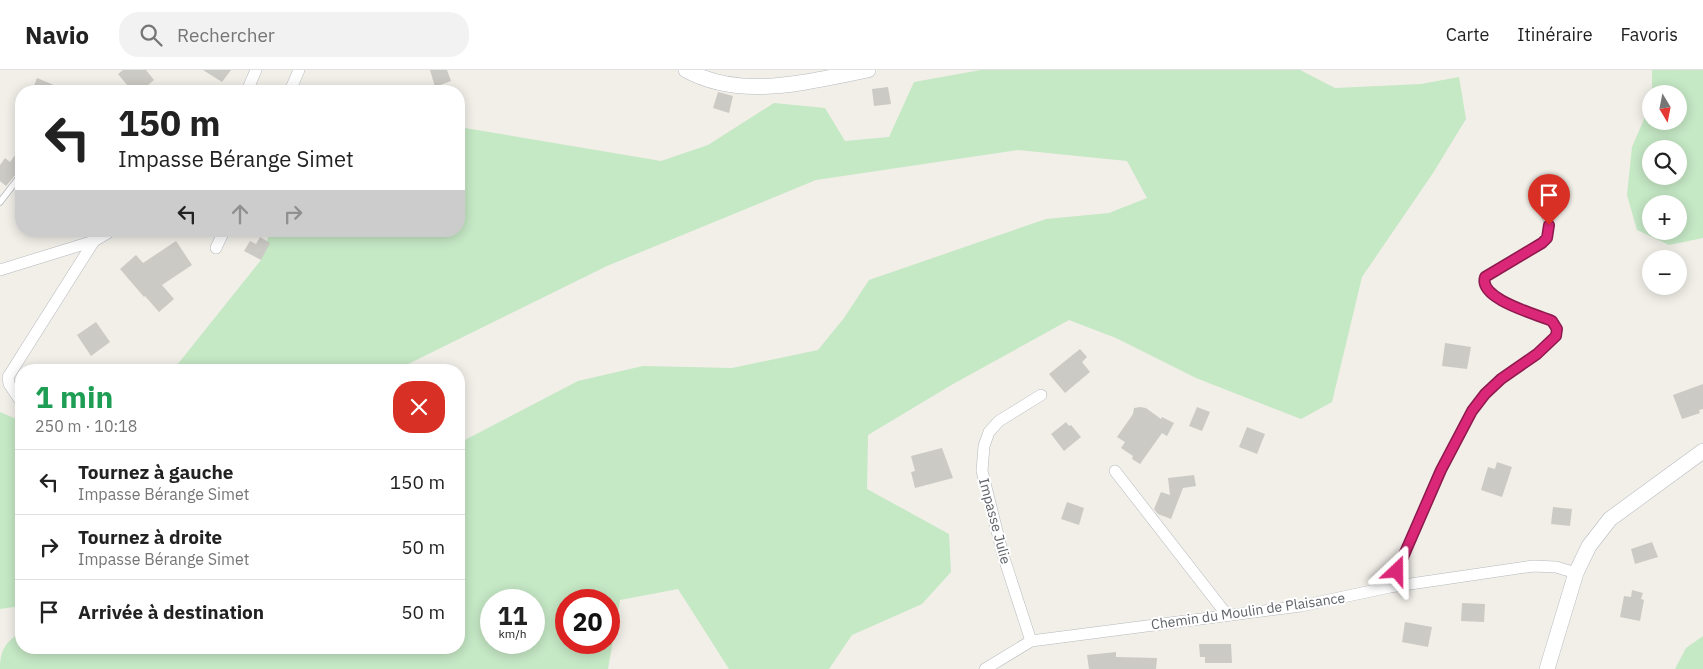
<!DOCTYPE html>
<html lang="fr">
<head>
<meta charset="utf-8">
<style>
  :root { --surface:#fff; --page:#f2f2f2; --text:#222; --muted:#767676; --line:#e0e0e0 }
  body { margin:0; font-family:"IBM Plex Sans",sans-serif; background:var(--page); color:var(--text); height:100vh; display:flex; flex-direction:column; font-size:19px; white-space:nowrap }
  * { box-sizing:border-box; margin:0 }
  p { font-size:16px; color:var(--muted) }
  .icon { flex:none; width:28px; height:28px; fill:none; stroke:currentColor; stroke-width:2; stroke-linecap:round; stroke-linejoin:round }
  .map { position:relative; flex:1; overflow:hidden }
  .drawer { position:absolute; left:15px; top:294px; width:450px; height:290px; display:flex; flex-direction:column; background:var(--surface); border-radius:20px; box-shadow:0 2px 12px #0003 }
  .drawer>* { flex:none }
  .guide { position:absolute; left:15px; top:15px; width:450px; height:152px; border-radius:20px; box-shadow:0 2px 12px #0003; background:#fff; color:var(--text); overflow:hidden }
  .needle { width:32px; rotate:170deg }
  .tools { position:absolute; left:1642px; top:15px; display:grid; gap:10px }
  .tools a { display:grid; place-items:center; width:45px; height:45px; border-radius:50%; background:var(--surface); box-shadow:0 2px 12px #0003; font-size:25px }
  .speed { position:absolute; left:480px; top:519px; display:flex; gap:10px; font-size:25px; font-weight:700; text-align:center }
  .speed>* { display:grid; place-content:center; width:65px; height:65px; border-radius:50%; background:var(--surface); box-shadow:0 2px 12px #0003; line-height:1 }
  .speed small { font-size:12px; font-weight:400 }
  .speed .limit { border:8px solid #d22; background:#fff; color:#111 }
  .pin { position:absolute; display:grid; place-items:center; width:42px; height:42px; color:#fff; margin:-51px -21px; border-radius:50% 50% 50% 0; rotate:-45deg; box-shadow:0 0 5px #0007 }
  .pin .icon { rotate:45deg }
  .me { position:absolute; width:55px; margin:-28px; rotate:23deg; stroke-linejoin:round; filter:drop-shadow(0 0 4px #0008) }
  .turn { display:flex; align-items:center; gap:18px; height:105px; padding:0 20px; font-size:22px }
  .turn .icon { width:65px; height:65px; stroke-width:2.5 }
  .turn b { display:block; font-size:35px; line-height:42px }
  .lanes { display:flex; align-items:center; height:48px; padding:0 20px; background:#0003; justify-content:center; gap:25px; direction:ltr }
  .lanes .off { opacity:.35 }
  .round { display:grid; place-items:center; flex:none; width:52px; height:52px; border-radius:20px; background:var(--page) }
  .overview { display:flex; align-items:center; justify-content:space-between; height:85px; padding:0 20px }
  h1 { font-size:30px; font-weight:800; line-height:38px; color:#1e9e55 }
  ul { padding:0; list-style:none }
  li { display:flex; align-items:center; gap:15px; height:65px; padding:0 20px; border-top:1px solid var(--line) }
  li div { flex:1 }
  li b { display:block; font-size:19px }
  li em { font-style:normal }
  header { display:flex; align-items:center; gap:30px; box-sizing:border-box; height:70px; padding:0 25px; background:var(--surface); border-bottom:1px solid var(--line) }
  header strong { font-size:24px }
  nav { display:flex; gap:28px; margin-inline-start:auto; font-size:18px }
  .search { width:350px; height:45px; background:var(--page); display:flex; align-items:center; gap:12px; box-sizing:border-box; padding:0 18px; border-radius:20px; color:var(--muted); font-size:19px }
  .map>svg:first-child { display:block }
</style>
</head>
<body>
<header>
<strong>Navio</strong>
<div class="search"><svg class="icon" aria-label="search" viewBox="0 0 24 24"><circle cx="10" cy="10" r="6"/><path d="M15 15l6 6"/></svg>Rechercher</div>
<nav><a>Carte</a><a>Itinéraire</a><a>Favoris</a></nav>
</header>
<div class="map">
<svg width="1703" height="599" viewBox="0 0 1703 599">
  <rect width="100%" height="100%" fill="#f1efe8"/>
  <!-- green -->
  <g fill="#c5e8c5" fill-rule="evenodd">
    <path d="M981,0h319l35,18 86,-4 38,-7 7,42 -33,54 -71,104 -30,125 -31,17 -105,-41 -80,-40 -47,-18 -116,64 -85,51 -1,54 82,45 2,38 -29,32 -70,31 -23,34h-100l-51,-80 -58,11 -12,69h-608c0,-18 5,-27 21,-37v16h438v-205l119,-62 65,-15 89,2 86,-18 26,-32 25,-38 177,-61 63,-6 38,-15 -20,-37 -109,-11 -202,30 -209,86 -211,104h-223l88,-110 9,-29h189v-104l202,34 47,-16 66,-42 51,5 20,33 44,-4 25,-55zM491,530h43v42h-43zM566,530h43v42h-43z"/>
    <path d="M1652,0h51v168l-34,7 -32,-15 -10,-35 5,-48 19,-44v18h28v-27h-27zM1651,79h28v27h-28zM1651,134h28v27h-28z"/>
    <path d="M0,342l21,9v185l-21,3z"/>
    <path d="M1703,566v33h-28l11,-21z"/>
  </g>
  <!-- building -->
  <g fill="#cccac5">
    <path d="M123,0h23l8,10 -13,11h-9l-14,-17z"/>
    <path d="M203,0h28l-9,12z"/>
    <path d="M430,0h17l4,11 -16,6z"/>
    <path d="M37,8l31,13h-36z"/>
    <path d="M888,17l3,17 -17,2 -2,-17z"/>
    <path d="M718,22l15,4 -4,17 -16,-5z"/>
    <path d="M21,77v21l-15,18 -6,-5v-16l5,-7 5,4z"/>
    <path d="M260,167l10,6 -9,17 -17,-9 6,-10 6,3z"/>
    <path d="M176,171l16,24 -30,20 12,14 -15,13 -14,-16 -1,1 -24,-28 16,-14 7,8z"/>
    <path d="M96,252l14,20 -19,14 -14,-21z"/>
    <path d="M1445,273l26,4 -4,22 -25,-3z"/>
    <path d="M1080,279l7,8 -5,5 8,10 -25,21 -16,-19z"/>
    <path d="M1703,314v25l-4,1 1,3 -18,6 -9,-24z"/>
    <path d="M1140,337l6,1 15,11 1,-2 12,6 -7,13 -5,-3 -22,31 -8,-5 1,-3 -12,-8 4,-6 -8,-5 16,-23 1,-6z"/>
    <path d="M1197,337l13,5 -8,19 -13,-5z"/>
    <path d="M1066,352l3,4 2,-1 10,12 -17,14 -13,-17z"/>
    <path d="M1247,357l18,7 -8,20 -18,-7z"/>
    <path d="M942,378l11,30 -38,10 -4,-16 4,-1 -4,-15z"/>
    <path d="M1497,392l15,5 -10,30 -21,-7 7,-23 7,2z"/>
    <path d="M1194,405l2,11 -13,2 -12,31 -13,-5 -4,-5 7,-17 9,3 -2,-17z"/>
    <path d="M1067,432l17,6 -5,17 -18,-6z"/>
    <path d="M1553,437l19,2 -2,17 -19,-2z"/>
    <path d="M1652,472l6,15 -23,7 -4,-15z"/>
    <path d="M1632,520l11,3 -2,6 3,1 -4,21 -20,-4 4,-21 7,1z"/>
    <path d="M1462,533l23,1 -1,18 -23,-1z"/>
    <path d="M1405,552l27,5 -4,20 -26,-5z"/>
    <path d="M1199,574h32l1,19h-27v-6h-5z"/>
    <path d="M1116,582v5l41,1 -1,11h-67l-2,-14z"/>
  </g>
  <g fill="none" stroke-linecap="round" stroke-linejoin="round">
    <defs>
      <g id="lane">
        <path d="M0,132l21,-27"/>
        <path d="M1390,517l51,-117 31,-59 13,-17 16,-15 36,-25 19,-18 1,-7 -5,-8 -55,-23 -13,-13 1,-8 62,-39 2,-13 -9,-18"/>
      </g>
      <g id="street">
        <path d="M247,21l9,-21"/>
        <path d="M290,21l9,-21"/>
        <path d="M216,178l8,-17"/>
        <path d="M0,200l94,-29 17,-10"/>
        <path d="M21,332l-12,-18 -1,-7 86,-136"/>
        <path d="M1115,401l112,144"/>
        <path d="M1031,571l-28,-86 -21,-84 2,-25 5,-14 10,-11 42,-26"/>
        <path d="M985,599l46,-28 270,-35 89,-19 143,-21 23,1 20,6"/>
      </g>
      <g id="secondary">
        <path d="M686,0c56,31 123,11 182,0"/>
        <path d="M1547,599l29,-96 13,-27 21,-27 93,-68"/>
      </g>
    </defs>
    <!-- lane casing -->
    <use href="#lane" stroke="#b5b8bc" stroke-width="7"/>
    <!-- street casing -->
    <use href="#street" stroke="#b5b8bc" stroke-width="12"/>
    <!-- secondary casing -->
    <use href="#secondary" stroke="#b6babf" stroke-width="16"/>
    <!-- lane -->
    <use href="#lane" stroke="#fff" stroke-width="5.5"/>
    <!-- street -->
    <use href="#street" stroke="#fff" stroke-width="11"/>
    <!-- secondary -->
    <use href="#secondary" stroke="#fff" stroke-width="15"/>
  </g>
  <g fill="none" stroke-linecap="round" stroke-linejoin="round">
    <defs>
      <path id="route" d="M1397,501l44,-101 31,-59 13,-17 16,-15 36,-25 19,-18 1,-7 -5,-8c-16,-7 -74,-22 -67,-44l57,-34 5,-5 2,-13"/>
    </defs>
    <!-- route casing -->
    <use href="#route" stroke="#8e194d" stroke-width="12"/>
    <!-- route -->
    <use href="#route" stroke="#db2777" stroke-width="9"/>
  </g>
  <g text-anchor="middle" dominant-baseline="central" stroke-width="4" stroke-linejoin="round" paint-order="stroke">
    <!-- street labels -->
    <g font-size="14" fill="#5f6368" stroke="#fff">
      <text transform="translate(995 451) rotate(75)">Impasse Julie</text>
      <text transform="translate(1248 541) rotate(-8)">Chemin du Moulin de Plaisance</text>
    </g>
  </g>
</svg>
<div class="tools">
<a><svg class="needle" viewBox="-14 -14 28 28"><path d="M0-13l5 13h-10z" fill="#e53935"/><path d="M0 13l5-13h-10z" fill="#767676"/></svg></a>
<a><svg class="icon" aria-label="search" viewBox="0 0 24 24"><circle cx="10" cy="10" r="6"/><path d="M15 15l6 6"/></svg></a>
<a>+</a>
<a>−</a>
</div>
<div class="speed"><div>11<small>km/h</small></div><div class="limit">20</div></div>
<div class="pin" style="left:1549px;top:155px;background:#d93025"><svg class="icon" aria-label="arrive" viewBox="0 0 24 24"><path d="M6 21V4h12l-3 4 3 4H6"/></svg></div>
<svg class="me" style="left:1397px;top:501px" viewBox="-20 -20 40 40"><path d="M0-17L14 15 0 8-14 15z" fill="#db2777" stroke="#fff" stroke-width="4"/></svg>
<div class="guide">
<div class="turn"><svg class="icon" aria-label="left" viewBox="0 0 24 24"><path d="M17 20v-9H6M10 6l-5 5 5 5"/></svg><div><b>150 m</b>Impasse Bérange Simet</div></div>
<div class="lanes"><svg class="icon" aria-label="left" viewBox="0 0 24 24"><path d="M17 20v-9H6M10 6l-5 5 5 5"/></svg><svg class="icon off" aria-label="ahead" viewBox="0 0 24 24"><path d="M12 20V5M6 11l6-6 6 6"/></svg><svg class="icon off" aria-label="right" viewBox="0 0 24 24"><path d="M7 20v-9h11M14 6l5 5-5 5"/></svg></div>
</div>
<section class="drawer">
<div class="overview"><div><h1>1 min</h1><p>250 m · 10:18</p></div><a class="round" style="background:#d93025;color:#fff"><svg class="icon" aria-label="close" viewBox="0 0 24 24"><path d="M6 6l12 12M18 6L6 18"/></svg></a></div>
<ul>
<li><svg class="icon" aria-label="left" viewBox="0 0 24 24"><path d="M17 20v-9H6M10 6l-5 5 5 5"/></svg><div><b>Tournez à gauche</b><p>Impasse Bérange Simet</p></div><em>150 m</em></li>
<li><svg class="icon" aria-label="right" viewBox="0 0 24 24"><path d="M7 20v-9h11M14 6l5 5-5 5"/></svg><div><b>Tournez à droite</b><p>Impasse Bérange Simet</p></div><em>50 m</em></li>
<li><svg class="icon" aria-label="arrive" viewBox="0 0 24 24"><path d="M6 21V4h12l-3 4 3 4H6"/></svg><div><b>Arrivée à destination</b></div><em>50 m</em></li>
</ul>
</section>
</div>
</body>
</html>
